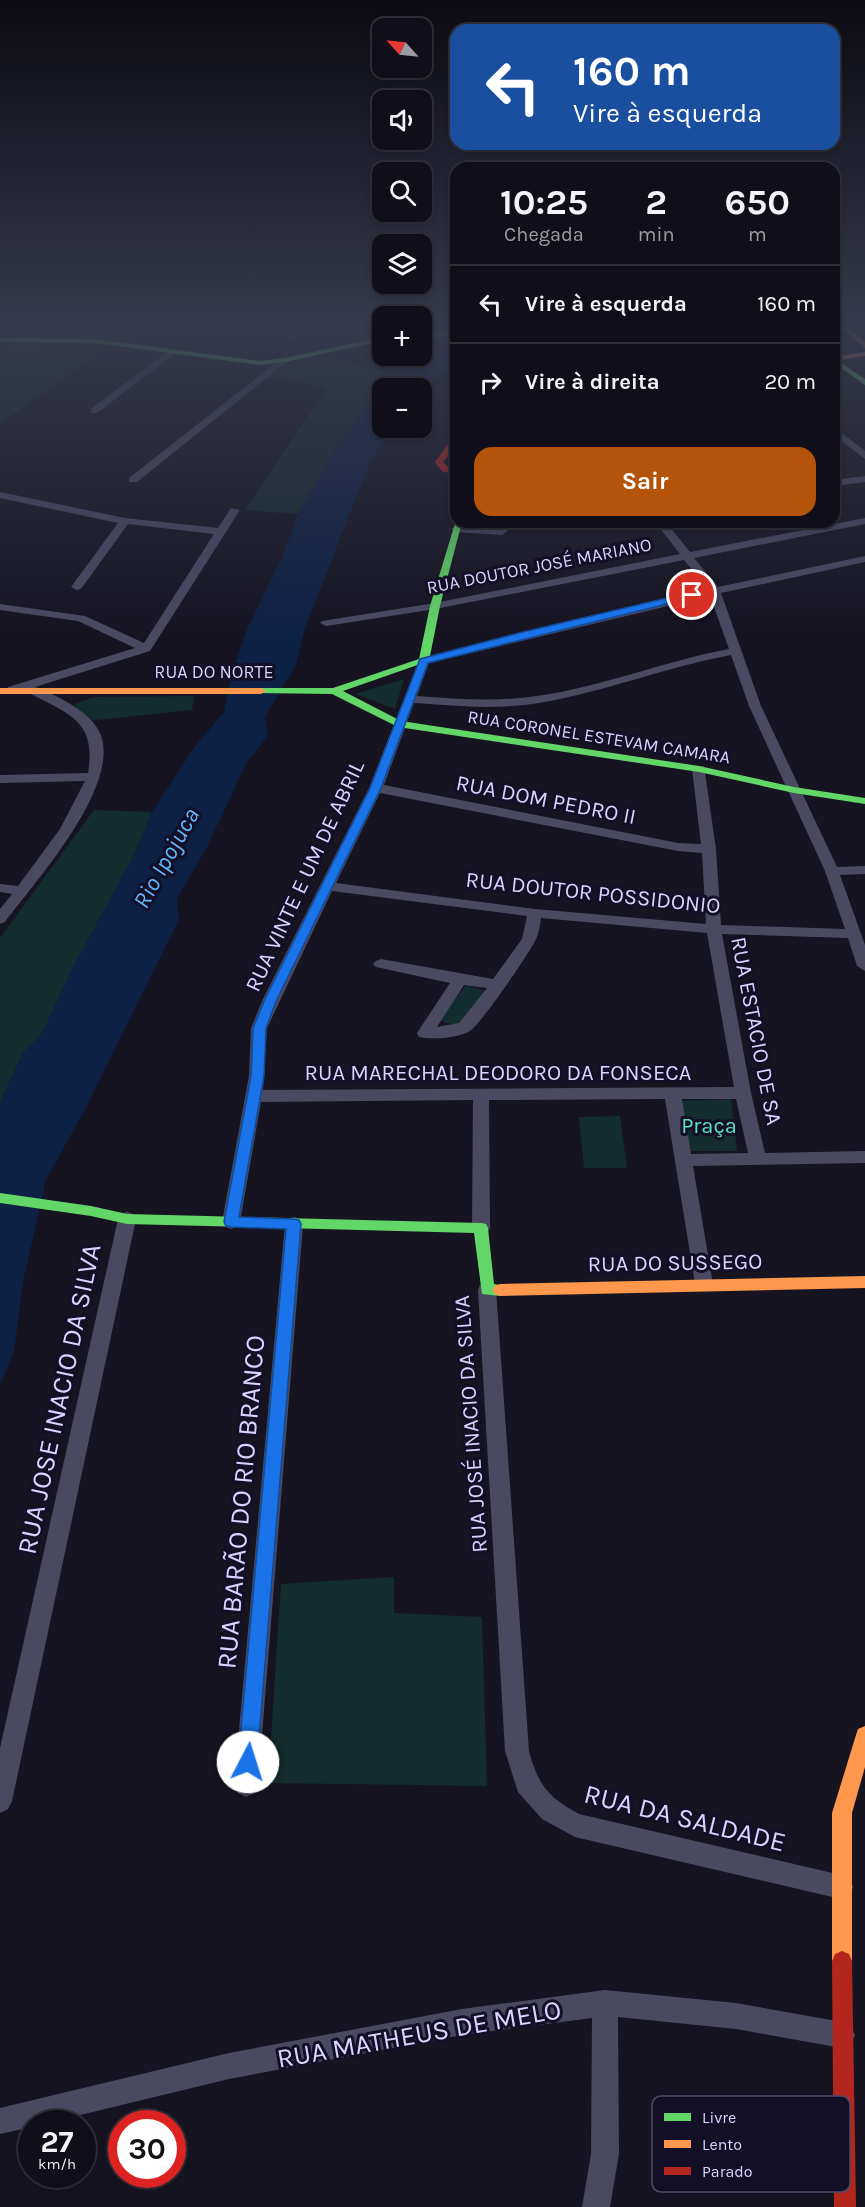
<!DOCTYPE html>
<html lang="pt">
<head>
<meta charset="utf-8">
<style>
  :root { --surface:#100f19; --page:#191822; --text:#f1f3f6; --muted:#9c9ca2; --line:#302f38; --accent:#b45309 }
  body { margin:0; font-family:Karla,sans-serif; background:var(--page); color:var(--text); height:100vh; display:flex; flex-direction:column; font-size:22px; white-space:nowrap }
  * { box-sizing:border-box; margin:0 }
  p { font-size:20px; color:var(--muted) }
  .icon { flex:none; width:33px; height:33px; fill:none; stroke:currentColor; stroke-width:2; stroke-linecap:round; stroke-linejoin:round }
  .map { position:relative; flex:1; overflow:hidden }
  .drawer { position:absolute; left:450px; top:162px; width:390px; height:366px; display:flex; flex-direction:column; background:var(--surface); border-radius:18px; box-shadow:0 3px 9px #0003,0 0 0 2px var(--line) }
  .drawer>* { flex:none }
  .hud { position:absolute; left:450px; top:24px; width:390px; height:126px; border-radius:18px; box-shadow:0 3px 9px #0003,0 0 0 2px var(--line); background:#1a4fa0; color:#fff; overflow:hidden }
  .needle { width:39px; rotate:297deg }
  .tools { position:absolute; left:372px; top:18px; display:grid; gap:12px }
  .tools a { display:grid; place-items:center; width:60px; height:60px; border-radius:12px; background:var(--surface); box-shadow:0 3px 9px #0003,0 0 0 2px var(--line); font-size:30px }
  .speed { position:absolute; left:18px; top:2110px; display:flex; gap:12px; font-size:30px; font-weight:700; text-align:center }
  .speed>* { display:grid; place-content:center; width:78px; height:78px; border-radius:50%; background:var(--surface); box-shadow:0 3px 9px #0003,0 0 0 2px var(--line); line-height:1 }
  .speed small { font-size:15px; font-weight:400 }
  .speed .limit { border:9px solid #d22; background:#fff; color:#111 }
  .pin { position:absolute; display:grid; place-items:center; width:51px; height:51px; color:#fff; margin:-26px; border:3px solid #fff; border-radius:50%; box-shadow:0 2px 6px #0007 }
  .me { position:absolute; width:66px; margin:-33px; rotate:5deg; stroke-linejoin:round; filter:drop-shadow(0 0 4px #0008) }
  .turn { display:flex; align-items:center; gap:21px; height:126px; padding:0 24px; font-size:27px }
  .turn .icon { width:78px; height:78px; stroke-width:2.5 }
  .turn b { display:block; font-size:42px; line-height:51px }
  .eta { display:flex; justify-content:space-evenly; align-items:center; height:102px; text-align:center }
  .eta b { font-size:36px; font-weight:700; line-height:42px }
  .cta { display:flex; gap:12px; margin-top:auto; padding:12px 24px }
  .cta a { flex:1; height:69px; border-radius:18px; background:var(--accent); color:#fff; font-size:24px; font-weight:700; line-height:69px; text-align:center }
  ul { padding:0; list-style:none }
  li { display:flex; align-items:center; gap:18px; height:78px; padding:0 24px; border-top:2px solid var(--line) }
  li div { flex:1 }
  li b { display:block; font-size:22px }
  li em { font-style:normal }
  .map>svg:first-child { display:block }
</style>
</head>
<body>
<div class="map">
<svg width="865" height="2207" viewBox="0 0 865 2207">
  <rect width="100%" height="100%" fill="#161421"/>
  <!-- green -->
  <g fill="#132c2d">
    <path d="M25,344l81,4 -106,76v-79z"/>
    <path d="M321,356l78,18c-45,36 -72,90 -101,140l-53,-4 82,-122 -59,-11 21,-15z"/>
    <path d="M404,679l-9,30 -40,-15z"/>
    <path d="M194,696l-2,14 -95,10h-13l-6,-5 -3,-11 18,-7z"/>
    <path d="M94,810l58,2 -17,41 -94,182 -18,18 -23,50v-165z"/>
    <path d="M466,985l20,6 -29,35 -19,-6z"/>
    <path d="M731,1099l6,52h-48l-9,-50z"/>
    <path d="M620,1116l7,52h-43l-5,-51z"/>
    <path d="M394,1577v36l88,4 5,169 -219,-3 13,-199z"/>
  </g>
  <!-- water -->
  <path fill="#0d2144" d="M456,349v21l-22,7 -12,14v-3h-40v40h14l-25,31 -66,169 -9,37 -31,52 3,19 -21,26 -40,85 -30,52 2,21 -96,193 -37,67 -23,102 -9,70 -14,33v-282l23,-50 18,-18 34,-72 60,-110 17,-41 41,-63 31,-37 8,-40 15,-43 35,-72 16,-43 36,-64 43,-59 22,-17 35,-18z"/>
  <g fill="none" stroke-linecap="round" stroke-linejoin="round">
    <!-- street -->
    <g fill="#4a4962" fill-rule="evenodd">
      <path d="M107,327h10l-32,16 -7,-2z"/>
      <path d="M297,327h8l-9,11h-6l-1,-2z"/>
      <path d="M170,350l7,2 -80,61h-6v-4z"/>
      <path d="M282,358l7,2 -152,122h-8v-4z"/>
      <path d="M834,427l31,24v8l-31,-24z"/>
      <path d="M865,476v6l-31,4v-6z"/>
      <path d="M0,492l125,26 93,10 13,-20 9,2 -90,141 -115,36c21,8 53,23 64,44 26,51 -64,151 -94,191l-5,2v-15l12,-15 -12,-2v-8l18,2 42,-57 25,-48 -85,2v-8l88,-2c9,-52 -19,-59 -59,-80l-2,-4 -15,5 -6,-4 2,-3 127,-39 -57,-27 -78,-11v-6l85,12 59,27 70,-109 -86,-10 -47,65 -4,1 -6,-3 47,-64 -118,-25z"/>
      <path d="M865,518v6l-171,34 24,29 147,-31v6l-144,31 40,113 76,161 28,-1v8l-25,1 25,70v26l-8,-5 -9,-28 -126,-4 29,159 14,60 100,-2v12l-172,3 20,118 -3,5 -6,2 -6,-2 -3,-5 -30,-185 -176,1 1,128 -3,5 -6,2 -6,-2 -3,-5 1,-128 -212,2 -21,120 -3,5 -6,2 -6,-2 -3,-5 27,-146 2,-48 12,-29 106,-211 51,-130 288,-69 -24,-29 -249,49 -109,17 -6,-3 2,-2 113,-18 245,-49 -25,-32h11l24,30zM710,596l19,53c-65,12 -127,38 -192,47 -40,6 -80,3 -120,0l12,-33zM731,655l18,51 76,165 20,58 -124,-4 -5,-76 -12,-83h-10l-2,3 9,75 -23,-1 -294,-58 30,-82c42,3 83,7 125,0 65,-11 127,-36 192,-48zM380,793l298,58 24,2 4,71 -171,-15 -199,-26zM332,891l195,25 -5,23 -29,40 -112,-20 -5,2 -3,3 3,3 74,16 -33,50 2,4c14,3 39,1 51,-6 11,-7 58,-76 65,-90 4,-7 5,-16 6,-23l166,15 27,154 -471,3 4,-62zM464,985l23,3 -28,35 -22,4zM682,1099h54l12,54 -57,1z"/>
      <path d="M507,522h11l-16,13 -46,-3 -5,-3 5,-3 43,3z"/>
      <path d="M127,1212l6,2 3,5 -124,582 -4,8 -8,4v-65l118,-529 3,-5z"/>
      <path d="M294,1217l6,2 3,5 -45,561 -4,8 -8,4 -8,-4 -4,-8 51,-561 3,-5z"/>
      <path d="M487,1283l7,2 2,5 33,461c9,34 19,46 50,63l262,61 9,3 3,9 -3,9 -9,3 -266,-62 -33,-18 -24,-27 -13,-41 -27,-461 2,-5z"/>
      <path d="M605,1990l131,13 106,19 9,4 4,9 -4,9 -9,4 -106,-19 -118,-12 1,137 -9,53h-28l9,-53 1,-136 -130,17 -233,44 -186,45h-11v3l-32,7v-26l229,-55 233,-44z"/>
    </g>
    <!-- fast -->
    <g fill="#63d668" fill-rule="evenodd">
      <path d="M456,331v4l-34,3v-4z"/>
      <path d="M382,337v4l-97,21 -26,3 -165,-22 -94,-1v-4l94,1 165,22 26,-3z"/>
      <path d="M834,358l31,21v6l-31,-22z"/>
      <path d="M456,520v2h6l-22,84 -11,55 -86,30 58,30 298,45 95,21 71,11v6l-71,-11 -95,-21 -301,-45 -66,-33 -75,-1v-4l4,-1h72l86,-29 11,-53z"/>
      <path d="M0,1193l91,13 36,8 354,9 5,1 2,4 6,56 11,2 3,4 -3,4 -5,2 -18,-2 -8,-61 -347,-9 -36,-8 -91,-13z"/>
    </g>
    <!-- slow -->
    <g fill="#ff974d" fill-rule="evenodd">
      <path d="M841,327h7l17,15v6z"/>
      <path d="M865,352v4l-31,5v-4z"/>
      <path d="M0,688h261l5,3 -5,3h-261z"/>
      <path d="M865,1276v12l-365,8 -5,-2 -3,-4 3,-4 5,-2z"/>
      <path d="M865,1726v41l-13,46v148l-3,7 -7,3 -7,-3 -3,-7v-148l24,-78 2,-6z"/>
    </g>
    <!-- jam -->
    <g fill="#b3261e" fill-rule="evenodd">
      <path d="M453,437h3v8l-13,17 5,5 8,3v5l-14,-4 -7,-9z"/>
      <path d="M842,1951l7,3 3,7 4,246h-22l-2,-246 3,-7z"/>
    </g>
  </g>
  <!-- sky -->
  <linearGradient id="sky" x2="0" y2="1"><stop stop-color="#0c0b12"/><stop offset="0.51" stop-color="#363a4e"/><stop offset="1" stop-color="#363a4e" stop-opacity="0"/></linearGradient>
  <rect width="865" height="636" fill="url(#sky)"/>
  <!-- route -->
  <path fill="#1a73e8" stroke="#114b97" stroke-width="1.5" d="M692,592l5,3 -2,2 -267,66 -47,125 -104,211 -11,29 -2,48 -25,141 55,2 5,1 2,4 -44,538 -3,7 -6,2 -7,-2 -3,-7 48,-533 -55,-2 -5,-1 -2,-4 27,-146 2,-48 12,-29 105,-211 50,-129 99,-26z"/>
  <g text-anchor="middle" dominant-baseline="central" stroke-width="6" stroke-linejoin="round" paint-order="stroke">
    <!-- far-street labels -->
    <g font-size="18" fill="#d9d4ff" stroke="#130f26">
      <text transform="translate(539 566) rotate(-11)">RUA DOUTOR JOSÉ MARIANO</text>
      <text x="214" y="672">RUA DO NORTE</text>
      <text transform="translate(599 737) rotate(9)">RUA CORONEL ESTEVAM CAMARA</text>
    </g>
    <!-- street labels -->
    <g font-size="22" fill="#d9d4ff" stroke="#130f26">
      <text transform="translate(546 800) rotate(11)">RUA DOM PEDRO II</text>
      <text transform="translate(305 876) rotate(-65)">RUA VINTE E UM DE ABRIL</text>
      <text transform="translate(593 893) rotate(6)">RUA DOUTOR POSSIDONIO</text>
      <text transform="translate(756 1031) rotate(79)">RUA ESTACIO DE SA</text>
      <text x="498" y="1073">RUA MARECHAL DEODORO DA FONSECA</text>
      <text transform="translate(675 1263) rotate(-1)">RUA DO SUSSEGO</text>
      <text transform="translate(471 1424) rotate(-94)">RUA JOSÉ INACIO DA SILVA</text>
    </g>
    <!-- park labels -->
    <g font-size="22" fill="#5fe0c0" stroke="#130f26">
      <text x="709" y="1126">Praça</text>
    </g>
    <!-- water labels -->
    <g font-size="24" font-style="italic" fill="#62b6ff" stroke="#130f26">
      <text transform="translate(166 858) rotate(-61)">Rio Ipojuca</text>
    </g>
    <!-- near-street labels -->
    <g font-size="27" fill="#d9d4ff" stroke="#130f26">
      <text transform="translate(59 1399) rotate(-78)">RUA JOSE INACIO DA SILVA</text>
      <text transform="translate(241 1502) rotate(-85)">RUA BARÃO DO RIO BRANCO</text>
      <text transform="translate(685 1818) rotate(14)">RUA DA SALDADE</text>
      <text transform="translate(419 2034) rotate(-10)">RUA MATHEUS DE MELO</text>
    </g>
  </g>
  <!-- legend -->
  <rect x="652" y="2096" width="198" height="96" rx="9" fill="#130f26" stroke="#4e4a67" stroke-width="1.5"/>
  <rect x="664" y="2113" width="27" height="8" fill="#63d668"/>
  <rect x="664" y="2140" width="27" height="8" fill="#ff974d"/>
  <rect x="664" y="2167" width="27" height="8" fill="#b3261e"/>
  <g font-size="16" fill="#d9d4ff">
    <text x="702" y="2123">Livre</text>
    <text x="702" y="2150">Lento</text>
    <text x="702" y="2177">Parado</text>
  </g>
</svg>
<div class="tools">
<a><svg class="needle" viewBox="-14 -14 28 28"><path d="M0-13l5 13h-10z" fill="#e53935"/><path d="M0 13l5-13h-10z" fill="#9c9ca2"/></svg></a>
<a><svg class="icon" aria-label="sound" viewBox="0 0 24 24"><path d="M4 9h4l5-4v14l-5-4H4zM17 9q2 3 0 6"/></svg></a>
<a><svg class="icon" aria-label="search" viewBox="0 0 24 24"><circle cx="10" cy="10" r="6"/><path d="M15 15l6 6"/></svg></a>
<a><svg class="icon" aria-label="layers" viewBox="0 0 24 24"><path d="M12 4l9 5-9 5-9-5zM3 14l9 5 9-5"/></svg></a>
<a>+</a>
<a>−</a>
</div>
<div class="speed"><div>27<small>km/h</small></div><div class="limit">30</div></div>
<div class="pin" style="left:692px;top:595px;background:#d93025"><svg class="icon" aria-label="arrive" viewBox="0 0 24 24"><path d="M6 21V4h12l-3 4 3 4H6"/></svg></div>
<svg class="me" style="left:248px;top:1762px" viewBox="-20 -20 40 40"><circle r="19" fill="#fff"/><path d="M0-13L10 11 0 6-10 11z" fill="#1a73e8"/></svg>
<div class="hud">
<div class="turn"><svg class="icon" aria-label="left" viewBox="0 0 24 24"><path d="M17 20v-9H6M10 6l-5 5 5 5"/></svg><div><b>160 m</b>Vire à esquerda</div></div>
</div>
<section class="drawer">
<div class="eta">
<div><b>10:25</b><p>Chegada</p></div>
<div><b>2</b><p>min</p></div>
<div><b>650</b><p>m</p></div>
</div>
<ul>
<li><svg class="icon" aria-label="left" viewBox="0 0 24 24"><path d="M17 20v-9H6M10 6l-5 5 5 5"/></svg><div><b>Vire à esquerda</b></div><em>160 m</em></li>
<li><svg class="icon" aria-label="right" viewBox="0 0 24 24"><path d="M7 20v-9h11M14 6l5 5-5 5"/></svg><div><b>Vire à direita</b></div><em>20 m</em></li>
</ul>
<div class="cta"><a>Sair</a></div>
</section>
</div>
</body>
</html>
